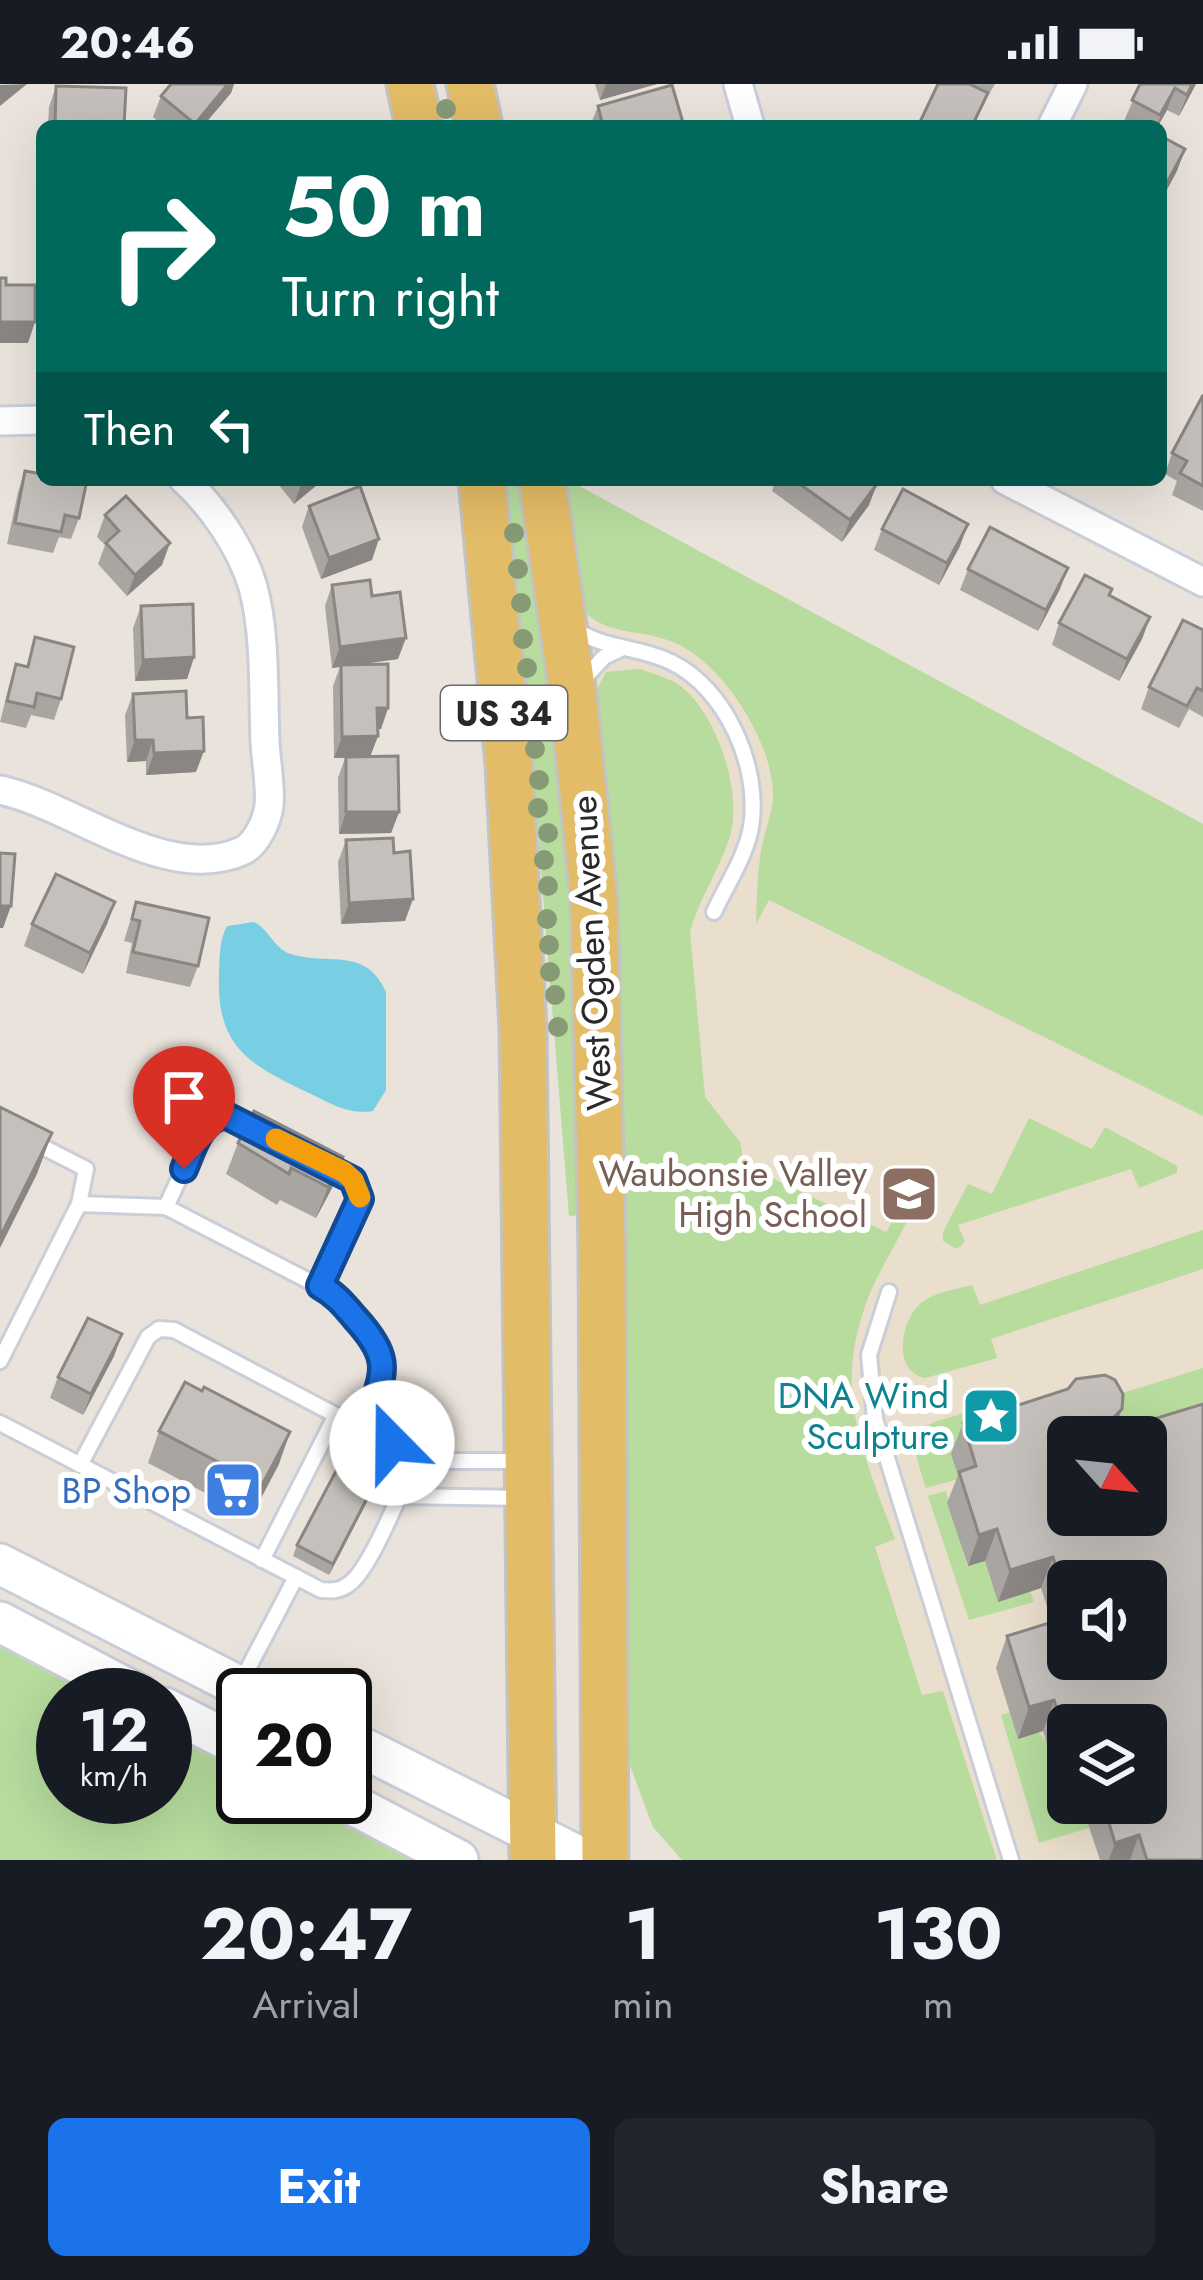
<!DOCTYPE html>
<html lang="en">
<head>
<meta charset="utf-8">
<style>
  :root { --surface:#171b24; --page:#20242c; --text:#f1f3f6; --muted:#9ea1a6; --accent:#1a73e8 }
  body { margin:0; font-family:Jost,sans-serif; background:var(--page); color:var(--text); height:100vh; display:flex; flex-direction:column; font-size:45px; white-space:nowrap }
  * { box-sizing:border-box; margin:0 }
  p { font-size:39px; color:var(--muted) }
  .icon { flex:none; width:66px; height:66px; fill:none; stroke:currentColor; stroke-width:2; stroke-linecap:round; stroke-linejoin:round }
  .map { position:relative; height:1776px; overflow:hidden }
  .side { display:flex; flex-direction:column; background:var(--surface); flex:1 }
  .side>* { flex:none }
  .hud { position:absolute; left:36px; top:36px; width:1131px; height:366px; border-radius:18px; box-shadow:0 12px 48px #0002; background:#00695c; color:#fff; overflow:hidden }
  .needle { width:78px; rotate:117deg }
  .fabs { position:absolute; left:1047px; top:1332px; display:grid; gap:24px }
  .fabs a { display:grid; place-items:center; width:120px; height:120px; border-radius:18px; background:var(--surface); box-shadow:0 12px 48px #0002; font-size:60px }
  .speed { position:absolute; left:36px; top:1584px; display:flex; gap:24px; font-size:60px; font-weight:700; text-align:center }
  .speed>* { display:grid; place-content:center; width:156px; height:156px; border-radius:50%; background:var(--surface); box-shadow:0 12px 48px #0002; line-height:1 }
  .speed small { font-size:30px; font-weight:400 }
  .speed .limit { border:6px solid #111; border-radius:18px; background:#fff; color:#111 }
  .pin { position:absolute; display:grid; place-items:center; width:102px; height:102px; color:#fff; margin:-123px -51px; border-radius:50% 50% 50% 0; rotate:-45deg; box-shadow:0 0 12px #0007 }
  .pin .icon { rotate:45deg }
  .me { position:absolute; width:132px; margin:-66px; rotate:338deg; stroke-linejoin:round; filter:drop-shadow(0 0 9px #0008) }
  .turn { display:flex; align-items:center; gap:42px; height:252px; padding:0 48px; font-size:54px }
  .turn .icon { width:156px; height:156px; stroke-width:2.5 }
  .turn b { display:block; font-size:84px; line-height:102px }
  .then { display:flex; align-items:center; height:114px; padding:0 48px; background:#0003; gap:24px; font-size:45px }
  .eta { display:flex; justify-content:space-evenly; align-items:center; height:204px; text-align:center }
  .eta b { font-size:72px; font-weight:700; line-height:84px }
  .action { display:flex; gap:24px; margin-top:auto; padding:24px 48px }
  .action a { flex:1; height:138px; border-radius:18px; background:var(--accent); color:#fff; font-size:48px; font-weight:700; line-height:138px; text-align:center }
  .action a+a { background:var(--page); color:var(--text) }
  .status { display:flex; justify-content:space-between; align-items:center; height:84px; padding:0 60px; background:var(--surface); direction:ltr }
  .status svg { height:33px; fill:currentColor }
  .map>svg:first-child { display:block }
</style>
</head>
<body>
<div class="status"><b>20:46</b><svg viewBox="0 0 49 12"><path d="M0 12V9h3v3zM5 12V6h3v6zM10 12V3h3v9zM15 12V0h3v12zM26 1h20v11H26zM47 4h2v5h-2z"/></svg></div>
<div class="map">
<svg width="1203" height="1776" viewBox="0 0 1203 1776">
  <rect width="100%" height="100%" fill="#eae3dc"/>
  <!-- education -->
  <path fill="#eadecc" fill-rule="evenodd" d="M568,396l635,344v1036h-521l-29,-33 -9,-21 -56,-1145zM1068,1353h78v78h-78zM1068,1497h78v78h-78zM1068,1641h78v78h-78z"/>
  <!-- green -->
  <g fill="#b7dc9d">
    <path d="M505,396h17l39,265 15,217 6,253 -13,1 -51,-628z"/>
    <path d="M559,396h9l635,344v292l-434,-216 -13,24c1,-24 1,-49 5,-73 3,-18 11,-36 12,-54 1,-55 -51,-135 -100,-155 -33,-14 -67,-5 -92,-34z"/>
    <path d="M640,585c14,5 31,9 43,19 34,28 60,105 47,148 -10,33 -31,62 -40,96l15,165 35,45 4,23 142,67 13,-22 8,-1 2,8c-12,26 -28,50 -39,76 -39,96 -8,156 25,246l-20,8 47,148 21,-4 54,169h-315l-29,-33 -28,-75 -30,-1059 11,-21z"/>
    <path d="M1029,1034l63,31 13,-22 72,39v7l-38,15 -8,-19 -173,56 7,17 -8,7 -14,-8v-9l25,-48 24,10z"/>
    <path d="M1203,1146v39l-212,70 6,19 -72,20c-32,-7 -25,-53 -7,-72 14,-14 36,-16 54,-21l8,20z"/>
    <path d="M1203,1284v41l-57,28h-24l1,-9 -10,-32z"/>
    <path d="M977,1325l9,14 -27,56 -33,9c-22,-67 -11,-59 51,-79z"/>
    <path d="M946,1407l21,75 18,-5 45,30 4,11 -65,18 -41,-124z"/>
    <path d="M0,1561l97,50h-34v102h102v-67l78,41v26h52l123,63h-418z"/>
    <path d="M1010,1628c35,20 58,47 58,91h13l8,25 -50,15 -38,-128z"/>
  </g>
  <!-- water -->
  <path fill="#78cfe3" d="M254,838c16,8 20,27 37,32 38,12 75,-8 95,38v98l-13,21c-24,4 -41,-7 -62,-17 -63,-30 -95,-46 -92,-122 1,-17 0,-31 8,-46z"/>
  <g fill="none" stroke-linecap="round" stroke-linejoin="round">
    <defs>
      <g id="lane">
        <path d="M575,545c30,21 64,17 96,33 55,26 90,106 80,165 -5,29 -25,59 -37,85"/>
        <path d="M581,598l23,-25 19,-9"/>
        <path d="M0,1041l86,44 -7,35"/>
        <path d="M166,1123l35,-76 12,-13 20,-1 28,14"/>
        <path d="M320,1202l40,-87 -7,-19 -29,-18"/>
        <path d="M889,1208l-20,63 6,64 136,441"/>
        <path d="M0,1277l79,-157 87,3 168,87 44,49 5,13 -17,75 52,24c-15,29 -46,113 -69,129 -9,7 -17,7 -28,6l-321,-167"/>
        <path d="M418,1371l35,6h67"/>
        <path d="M80,1381l68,-128 11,-8 15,1 192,101"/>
        <path d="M398,1412l127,2"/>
        <path d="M262,1476l74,-145"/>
        <path d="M240,1600l56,-107"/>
      </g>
      <g id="street">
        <path d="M738,0l12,42"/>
        <path d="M1052,42l21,-42"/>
        <path d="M0,337l42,-1"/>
        <path d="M1005,396l198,102"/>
        <path d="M0,706c72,15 167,95 242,61 14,-6 25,-30 27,-45 2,-20 -3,-44 -4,-64 -2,-50 1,-107 -12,-155 -11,-38 -40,-81 -69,-107"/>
      </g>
      <g id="secondary">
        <path d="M0,1480l256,131"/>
        <path d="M0,1538l139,73"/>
        <path d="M165,1624l78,40"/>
        <path d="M345,1655l241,121"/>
        <path d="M338,1713l120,63"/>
      </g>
      <g id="primary">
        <path d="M410,0l9,42"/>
        <path d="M470,0l9,42"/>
        <path d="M482,396l27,285 14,265 10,830"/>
        <path d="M542,396l31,214 21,206 8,345 3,615"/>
      </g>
    </defs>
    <!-- lane casing -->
    <use href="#lane" stroke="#caced9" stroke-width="20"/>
    <!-- street casing -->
    <use href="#street" stroke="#caced9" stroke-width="33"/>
    <!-- secondary casing -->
    <use href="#secondary" stroke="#caced9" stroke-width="45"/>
    <!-- primary casing -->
    <use href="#primary" stroke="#c3c3c3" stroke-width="51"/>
    <!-- lane -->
    <use href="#lane" stroke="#fff" stroke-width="14"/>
    <!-- street -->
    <use href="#street" stroke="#fff" stroke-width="27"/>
    <!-- secondary -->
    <use href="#secondary" stroke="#fff" stroke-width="39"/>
    <!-- primary -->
    <use href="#primary" stroke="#e3bc68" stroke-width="45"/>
  </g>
  <!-- trees -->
  <g fill="#859a75">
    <circle cx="446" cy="25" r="10"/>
    <circle cx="514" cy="449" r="10"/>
    <circle cx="518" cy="485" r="10"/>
    <circle cx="521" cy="519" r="10"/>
    <circle cx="523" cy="555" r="10"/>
    <circle cx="527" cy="584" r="10"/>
    <circle cx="529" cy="624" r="10"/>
    <circle cx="535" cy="665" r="10"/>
    <circle cx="539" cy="696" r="10"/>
    <circle cx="538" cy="724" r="10"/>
    <circle cx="548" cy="749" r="10"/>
    <circle cx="544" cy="776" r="10"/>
    <circle cx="548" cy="802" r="10"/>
    <circle cx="547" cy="835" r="10"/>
    <circle cx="549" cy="861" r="10"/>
    <circle cx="550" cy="888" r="10"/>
    <circle cx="555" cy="911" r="10"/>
    <circle cx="558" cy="943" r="10"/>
  </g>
  <!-- wall -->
  <g fill="#a9a5a1" fill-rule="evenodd">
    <path d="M171,0h63l-3,9 -28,33h-39l-11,-9 8,-21z"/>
    <path d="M595,0h62l-57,16z"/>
    <path d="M969,0h26l-6,10h-1l-14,32h-56z"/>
    <path d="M1140,0h56l-17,32 -12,-6 -9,16h-27l-7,-5z"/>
    <path d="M56,2l68,40h-76l1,-19z"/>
    <path d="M598,22l86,20h-94z"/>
    <path d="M1203,311v116l-31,-16 5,-14 -12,-7 7,-21z"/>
    <path d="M25,387l54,47 -8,21 -12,-2 -6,16 -46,-9 11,-52z"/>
    <path d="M275,396h48l-29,24z"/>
    <path d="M776,396h95l-2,25 -27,37 -70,-51z"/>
    <path d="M309,422l63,54 -51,19 -19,-52z"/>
    <path d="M105,431l57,50 -35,31 -29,-32 7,-19 -8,-8z"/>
    <path d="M882,445l78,17 -21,39 -65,-35z"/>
    <path d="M968,485l92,20 -22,42 -78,-41z"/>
    <path d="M332,501l40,11 26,63 -42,6 32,43 -7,21h-4l1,7 -8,20 29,56 -8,21 -52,1 -1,-56 7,-20h-11l-1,-72 7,-19 -8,1 -7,-62z"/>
    <path d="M141,522l53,51 -7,22 -52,2 -2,-53z"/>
    <path d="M1150,533l-8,22 -23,42 -67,-36 7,-22z"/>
    <path d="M1203,546v87l-14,-8 -10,19 -38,-19 8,-22z"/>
    <path d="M35,553l26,62 -7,21 -23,-5 -5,13 -26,-6 9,-36 7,-22 10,3z"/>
    <path d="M133,610l54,24 9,54 -50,3v-14l-19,1 -2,-47z"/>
    <path d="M346,756l48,13 11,68 -64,3 -3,-62z"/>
    <path d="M115,818l-8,22 -24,50 -59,-28 8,-22z"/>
    <path d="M136,818l62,64 -8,21 -64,-14 6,-30 -8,-2z"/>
    <path d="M238,1059l105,14 -11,31 -16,30 -36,-18 -3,5 -51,-31z"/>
    <path d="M122,1250l-8,22 -31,59 -33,-17 8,-21z"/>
    <path d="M1203,1318v458h-103l-19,-57h65l-78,-78v58l-11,-5 -14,-47 -25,8 -22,-71 11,-32 45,-14 -11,-34 -43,14 -13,-41 -17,5 -21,-63 11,-28 -7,-21 12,-31 159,-14 -9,22 -45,6 78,78zM1068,1497l78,78h-78z"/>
    <path d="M159,1347l120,33 -28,53 -103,-54z"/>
    <path d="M391,1368l-62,123 -36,-19 4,-11z"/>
  </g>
  <!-- shaded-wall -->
  <g fill="#8a8683">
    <path d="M27,0l-27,22v-21z"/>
    <path d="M228,0h6l-3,9 -28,33h-9z"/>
    <path d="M606,0h51l-57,16z"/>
    <path d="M1192,0h4l-17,32 8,-21z"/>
    <path d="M1175,4l-8,22 -9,16h-2z"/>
    <path d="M1185,65l-8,22 -16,30v-7z"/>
    <path d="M0,238h35l-7,21h-28z"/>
    <path d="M305,396h18l-29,24 8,-22z"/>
    <path d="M877,400l-8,21 -27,37 8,-22z"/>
    <path d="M968,440l-8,22 -21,39 8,-22z"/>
    <path d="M379,455l-7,21 -51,19 8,-21z"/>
    <path d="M170,459l-8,22 -35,31 8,-21z"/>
    <path d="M1068,484l-8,21 -22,42 8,-21z"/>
    <path d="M1150,533l-8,22 -23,42 8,-22z"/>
    <path d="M406,554l-8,21 -66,9 8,-21z"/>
    <path d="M194,573l-7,22 -52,2 8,-21z"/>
    <path d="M377,624h11l-7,21 -12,1z"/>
    <path d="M378,652l-8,21 -36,1 8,-21z"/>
    <path d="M135,656h18l-7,21 -19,1z"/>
    <path d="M204,667l-8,21 -50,3 8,-22z"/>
    <path d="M346,728h53l-8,21 -52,1z"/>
    <path d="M413,815l-8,22 -64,3 8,-21z"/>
    <path d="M115,818l-8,22 -24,50 7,-21z"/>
    <path d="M0,822h11l-8,22h-3z"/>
    <path d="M52,1049l-15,41 -37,74v-11z"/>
    <path d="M343,1073l-11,31 -16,30 12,-31z"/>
    <path d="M122,1250l-8,22 -31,59 8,-21z"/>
    <path d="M1122,1325l-11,28 -1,-16z"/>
    <path d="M290,1348l-11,32 -28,53 11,-32z"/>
    <path d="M391,1368l-4,11 -58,112 4,-11z"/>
    <path d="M997,1445l-12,32 -17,5 11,-31z"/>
    <path d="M1053,1473l-12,31 -43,14 12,-32z"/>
    <path d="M1054,1616l-11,31 -25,8 11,-32z"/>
    <path d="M1139,1751l-9,25h-21l6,-17z"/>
  </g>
  <!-- building -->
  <g fill="#c5c0bb" stroke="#8a8683" stroke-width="3">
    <path d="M171,0h57l-33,40 -34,-28z"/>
    <path d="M938,0h31l19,9 -16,33h-54z"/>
    <path d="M1140,0h52l-5,11 -12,-7 -15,27 -28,-15z"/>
    <path d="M672,1l12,41h-81l-5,-20z"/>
    <path d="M56,2l70,2 -2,38h-69z"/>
    <path d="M1161,52l24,13 -24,45z"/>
    <path d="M0,194h6v7h29v37h-35z"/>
    <path d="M1203,311v91l-23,-13 7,-12 -15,-8z"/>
    <path d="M25,387l17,3v6h45l-8,38 -14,-3 -4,17 -46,-9z"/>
    <path d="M794,396h77l6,4 -27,36z"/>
    <path d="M360,402l19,53 -50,19 -20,-52z"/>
    <path d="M903,405l65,35 -21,39 -65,-34z"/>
    <path d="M126,412l44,47 -35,32 -29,-32 13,-12 -14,-16z"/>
    <path d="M990,443l78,41 -22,42 -78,-41z"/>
    <path d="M1085,491l27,14 -3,6 41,22 -23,42 -68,-36z"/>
    <path d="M370,496l2,16 28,-4 6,46 -66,9 -8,-62z"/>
    <path d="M193,520l1,53 -51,3 -2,-54z"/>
    <path d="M1183,536l20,10v61l-6,-3 -10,18 -38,-19z"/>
    <path d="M35,553l39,10 -13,52 -24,-6 -3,14 -27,-6 9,-37 12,3z"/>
    <path d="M388,580v44h-11l1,28 -36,1 -1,-72z"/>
    <path d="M186,607l1,27 16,-1 1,34 -50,2 -1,-13h-18l-2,-46z"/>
    <path d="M398,672l1,56h-53v-55z"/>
    <path d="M393,754l1,15 16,-2 3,48 -64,4 -3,-63z"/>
    <path d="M0,769l15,1 -4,52h-11z"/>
    <path d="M56,790l59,28 -25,51 -58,-29z"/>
    <path d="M136,818l73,16 -11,48 -65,-14 7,-31 -8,-2z"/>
    <path d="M0,1023l52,26 -52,104z"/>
    <path d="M254,1027l89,46 -15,30 -37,-19 -2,6 -51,-31z"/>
    <path d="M88,1234l34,16 -31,60 -33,-17z"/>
    <path d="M1105,1291l10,5 8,14 -1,15 -12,12 5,16h-47v78h78v-78l11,-19 46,-14v456h-56l-8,-25 -24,8 -12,-40h43v-78h-78v20l-14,-45 -25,7 -22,-71 61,-19v42h78v-78h-78v25l-15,-49 -43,13 -13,-41 -18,6 -20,-63 17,-6 -13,-43 105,-34 8,-10z"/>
    <path d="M185,1298l17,9 2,-4 86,45 -28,53 -103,-54z"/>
    <path d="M356,1349l35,19 -58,112 -36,-19z"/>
  </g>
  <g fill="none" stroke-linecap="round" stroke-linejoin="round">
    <defs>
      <path id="route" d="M184,1085c9,-21 16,-49 41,-54l128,65 7,19 -40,87c15,8 24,19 35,32 43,47 25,56 11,113l26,12"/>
    </defs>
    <!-- route casing -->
    <use href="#route" stroke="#114b97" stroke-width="30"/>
    <!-- route -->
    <use href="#route" stroke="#1a73e8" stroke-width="21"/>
    <!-- slow -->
    <path stroke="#f59e0b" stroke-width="21" d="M276,1055l68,33 9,8 7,17"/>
  </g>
  <!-- icons -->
  <defs>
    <symbol id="school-square" viewBox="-11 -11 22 22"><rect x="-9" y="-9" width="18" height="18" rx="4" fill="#8d6e63" stroke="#fff"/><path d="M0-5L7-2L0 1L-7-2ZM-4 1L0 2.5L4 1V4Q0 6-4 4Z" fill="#fff"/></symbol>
    <symbol id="sight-square" viewBox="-11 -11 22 22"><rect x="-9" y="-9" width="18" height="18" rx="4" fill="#0f9aa8" stroke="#fff"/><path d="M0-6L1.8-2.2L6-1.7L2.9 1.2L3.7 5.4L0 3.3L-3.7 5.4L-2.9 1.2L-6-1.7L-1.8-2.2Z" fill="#fff"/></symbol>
    <symbol id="supermarket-square" viewBox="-11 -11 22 22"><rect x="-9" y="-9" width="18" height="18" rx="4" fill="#3f7fe0" stroke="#fff"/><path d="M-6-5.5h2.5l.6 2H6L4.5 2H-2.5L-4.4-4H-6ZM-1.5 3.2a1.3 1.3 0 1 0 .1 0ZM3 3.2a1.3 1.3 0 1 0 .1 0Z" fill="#fff"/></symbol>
  </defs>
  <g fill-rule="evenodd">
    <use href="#school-square" x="876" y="1077" width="66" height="66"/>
    <use href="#sight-square" x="958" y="1299" width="66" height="66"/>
    <use href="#supermarket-square" x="200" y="1373" width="66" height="66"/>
  </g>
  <g text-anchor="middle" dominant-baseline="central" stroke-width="12" stroke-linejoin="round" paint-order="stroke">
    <!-- shield labels -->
    <rect fill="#fff" stroke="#696969" stroke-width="3" x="441" y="602" width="126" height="54" rx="9"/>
    <g font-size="33" font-weight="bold" fill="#292929">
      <text x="504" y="629">US 34</text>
    </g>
    <!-- street labels -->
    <g font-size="36" fill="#292929" stroke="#fff">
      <text transform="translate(591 869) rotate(-93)">West Ogden Avenue</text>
    </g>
    <!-- education labels -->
    <g font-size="36" fill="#785e54" stroke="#fff" text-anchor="end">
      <text x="867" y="1089">Waubonsie Valley<tspan x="867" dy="41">High School</tspan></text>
    </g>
    <!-- culture labels -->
    <g font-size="36" fill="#0d838f" stroke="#fff" text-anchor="end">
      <text x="949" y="1311">DNA Wind<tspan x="949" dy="41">Sculpture</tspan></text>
    </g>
    <!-- shop labels -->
    <g font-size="36" fill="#366cbe" stroke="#fff" text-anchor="end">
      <text x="191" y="1406">BP Shop</text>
    </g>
  </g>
</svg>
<div class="fabs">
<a><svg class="needle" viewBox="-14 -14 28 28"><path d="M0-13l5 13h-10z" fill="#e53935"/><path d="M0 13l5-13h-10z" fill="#9ea1a6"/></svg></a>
<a><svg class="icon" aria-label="sound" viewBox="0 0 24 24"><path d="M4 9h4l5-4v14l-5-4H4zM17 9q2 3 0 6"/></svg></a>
<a><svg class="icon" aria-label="layers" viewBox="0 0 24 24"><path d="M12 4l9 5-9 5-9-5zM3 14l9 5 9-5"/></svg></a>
</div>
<div class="speed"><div>12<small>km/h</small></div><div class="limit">20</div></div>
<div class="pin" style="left:184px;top:1085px;background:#d93025"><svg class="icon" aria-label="arrive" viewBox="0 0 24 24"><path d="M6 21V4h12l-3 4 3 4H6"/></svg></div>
<svg class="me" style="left:392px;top:1359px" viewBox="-20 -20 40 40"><circle r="19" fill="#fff"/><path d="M0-13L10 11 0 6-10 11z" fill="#1a73e8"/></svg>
<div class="hud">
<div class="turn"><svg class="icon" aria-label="right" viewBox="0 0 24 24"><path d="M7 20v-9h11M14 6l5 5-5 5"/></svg><div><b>50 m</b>Turn right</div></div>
<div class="then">Then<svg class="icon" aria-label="left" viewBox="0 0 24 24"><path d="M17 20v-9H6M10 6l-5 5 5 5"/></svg></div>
</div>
</div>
<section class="side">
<div class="eta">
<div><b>20:47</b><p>Arrival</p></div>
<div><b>1</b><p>min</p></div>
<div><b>130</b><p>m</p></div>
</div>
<div class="action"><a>Exit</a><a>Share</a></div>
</section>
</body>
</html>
